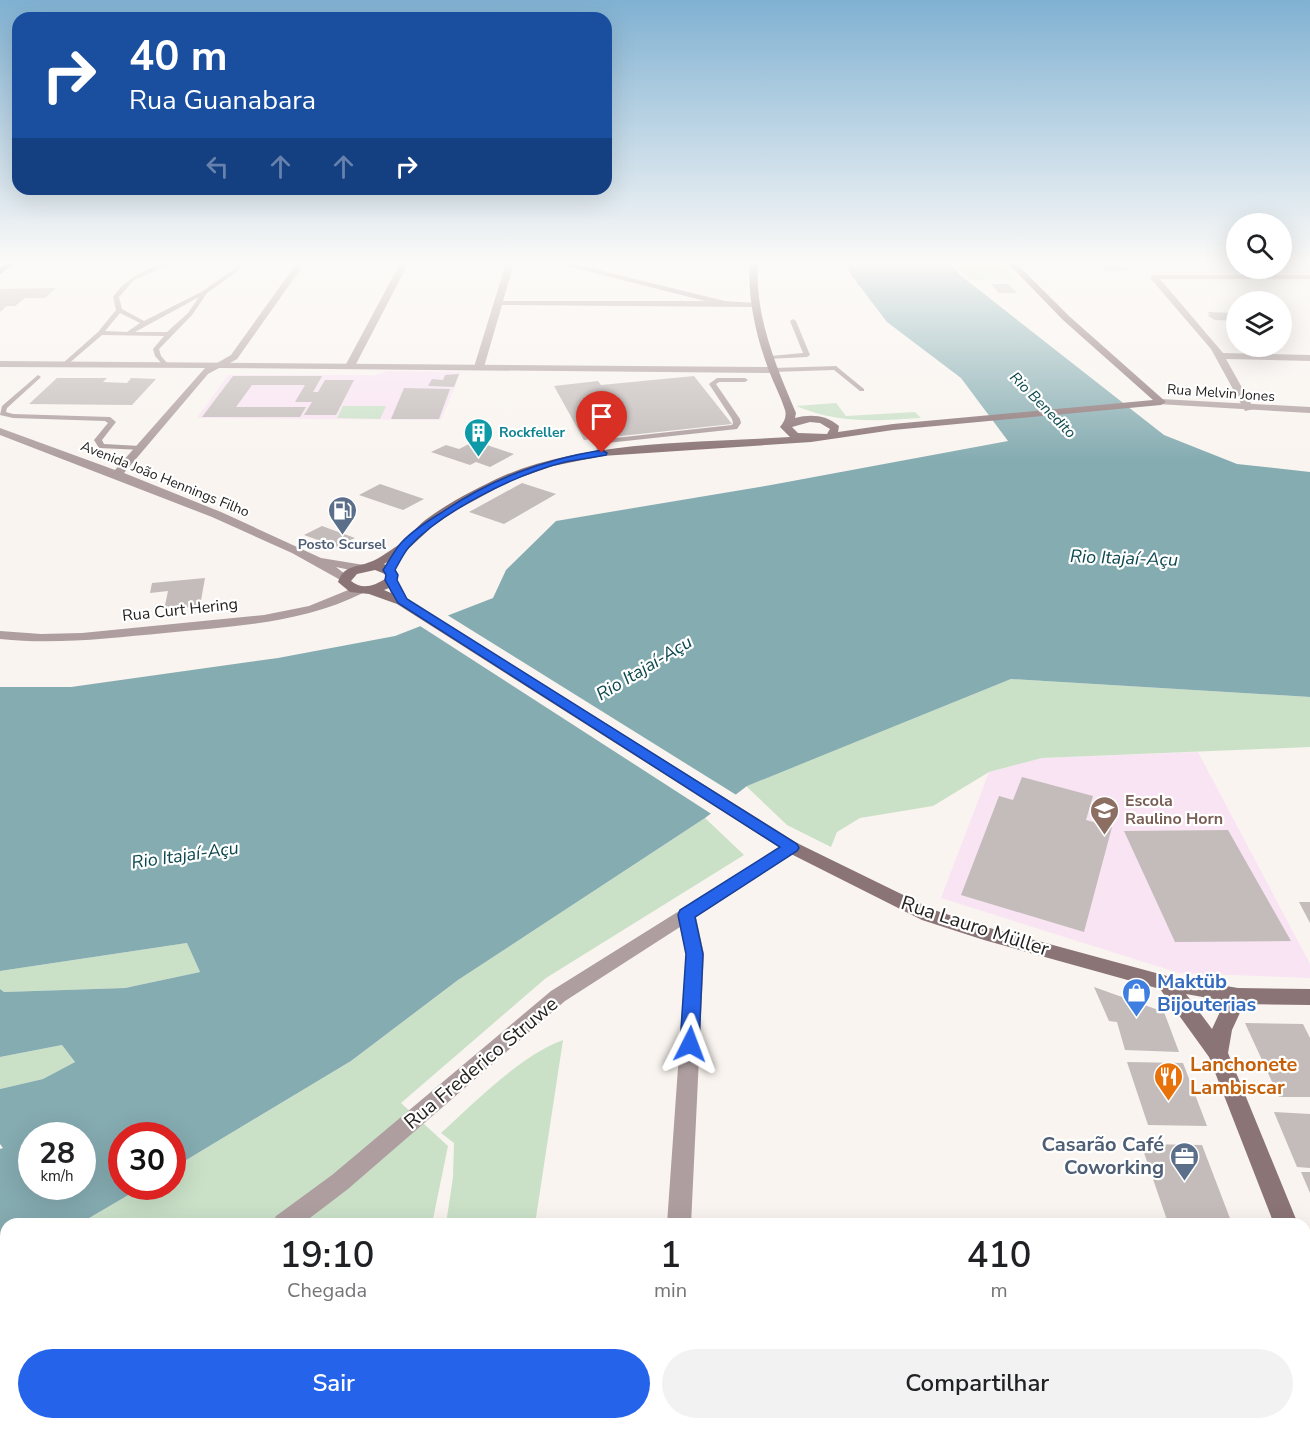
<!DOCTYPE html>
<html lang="pt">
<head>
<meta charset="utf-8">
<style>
  :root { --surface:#fff; --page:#f2f2f2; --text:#202124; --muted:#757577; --accent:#2563eb }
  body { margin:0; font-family:"Nunito Sans",sans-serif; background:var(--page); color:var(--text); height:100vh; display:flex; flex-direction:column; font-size:22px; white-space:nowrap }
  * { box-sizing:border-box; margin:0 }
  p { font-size:20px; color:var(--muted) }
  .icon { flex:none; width:33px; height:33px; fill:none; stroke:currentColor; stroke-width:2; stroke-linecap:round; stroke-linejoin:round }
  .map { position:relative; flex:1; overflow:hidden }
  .details { position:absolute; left:0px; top:1218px; width:1311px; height:212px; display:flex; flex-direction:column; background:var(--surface); border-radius:18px 18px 0 0; box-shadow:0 6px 24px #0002 }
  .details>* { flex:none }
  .hud { position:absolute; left:12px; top:12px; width:600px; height:183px; border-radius:18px; box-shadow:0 6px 24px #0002; background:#1a4fa0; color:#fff; overflow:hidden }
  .buttons { position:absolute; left:1226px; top:213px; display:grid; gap:12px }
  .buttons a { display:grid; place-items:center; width:66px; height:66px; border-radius:50%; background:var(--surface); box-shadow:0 6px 24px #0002; font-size:30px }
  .speed { position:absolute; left:18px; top:1122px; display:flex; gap:12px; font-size:30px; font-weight:700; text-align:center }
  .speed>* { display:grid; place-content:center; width:78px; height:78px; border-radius:50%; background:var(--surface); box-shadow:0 6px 24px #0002; line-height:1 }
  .speed small { font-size:15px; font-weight:400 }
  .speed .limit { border:9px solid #d22; background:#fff; color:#111 }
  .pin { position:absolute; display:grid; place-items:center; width:51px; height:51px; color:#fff; margin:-62px -26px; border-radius:50% 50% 50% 0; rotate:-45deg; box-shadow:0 0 6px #0007 }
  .pin .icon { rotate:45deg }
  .me { position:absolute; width:66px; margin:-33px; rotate:3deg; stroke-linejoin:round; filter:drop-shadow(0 0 4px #0008) }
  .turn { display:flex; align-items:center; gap:21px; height:126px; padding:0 18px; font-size:27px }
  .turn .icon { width:78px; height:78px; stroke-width:2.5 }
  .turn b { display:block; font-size:42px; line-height:51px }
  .lanes { display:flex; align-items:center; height:57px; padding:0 18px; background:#0003; justify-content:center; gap:30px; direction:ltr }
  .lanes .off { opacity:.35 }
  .eta { display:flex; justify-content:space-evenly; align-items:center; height:102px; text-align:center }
  .eta b { font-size:36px; font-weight:600; line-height:42px }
  .cta { display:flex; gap:12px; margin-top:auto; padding:12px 18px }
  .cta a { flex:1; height:69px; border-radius:36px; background:var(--accent); color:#fff; font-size:24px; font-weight:600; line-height:69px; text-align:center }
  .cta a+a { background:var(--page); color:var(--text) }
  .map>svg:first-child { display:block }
</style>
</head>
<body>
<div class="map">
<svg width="1310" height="1429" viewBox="0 0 1310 1429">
  <rect width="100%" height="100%" fill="#f9f4ef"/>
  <!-- education -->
  <g fill="#f9e4f3">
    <path d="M387,371l74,1 -20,48 -244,-2 31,-43h148z"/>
    <path d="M1198,752l112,212v14l-131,-5 -238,-75 48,-126 53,-14z"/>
  </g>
  <!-- green -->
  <g fill="#cae1c8">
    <path d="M1000,265l13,14 -43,1 -13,-14z"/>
    <path d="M836,403l10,13 69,-4 6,6c-46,3 -81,6 -125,-12z"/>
    <path d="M343,406h43l-6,13 -43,-1z"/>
    <path d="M1011,679l299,18v50l-268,11 -53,14 -56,34 -73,12 -23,14 -6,15 -44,-22 -41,-39z"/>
    <path d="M705,818l39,37 -198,123 -145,125 47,43 -16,78h-353l63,-37 30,-1 1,-18 178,-107 107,-81z"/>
    <path d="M187,943l13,29 -75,16 -121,4 -4,-3v-18z"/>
    <path d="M563,1040l-28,184h-89l7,-47 1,-34 -13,-10c34,-31 79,-77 122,-93z"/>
    <path d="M62,1045l13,17 -32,17 -43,10v-32z"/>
    <path d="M6,1268v156h434l2,5h-442v-158z"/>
  </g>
  <!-- water -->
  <path fill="#85acb1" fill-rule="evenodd" d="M843,260h105l12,15 204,160 73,29 73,8v225l-299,-18 -264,107 -42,32 -247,162 -107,81 -178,107 -1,-32h-50v50l20,1 -63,37h-73v44l-6,3v-122l3,-1 -3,-4v-55l43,-10 32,-17 -13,-17 -62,12v-68l4,3 121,-4 75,-16 -13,-29 -187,28v-284h71l207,-29 117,-22 98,-38 13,-28 50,-49 215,-36 237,-44 -47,-63 -74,-56 -35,-46zM32,1136h50v50h-50z"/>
  <!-- pier -->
  <path fill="#f9f4ef" d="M444,613l294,183 -25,19 -296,-191z"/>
  <!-- building -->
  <g fill="#c3bcba">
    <path d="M1101,266h24l5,5h-24z"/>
    <path d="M991,284h17l9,9h-18z"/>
    <path d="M56,288l-11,10h-20l-10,8h-8l-7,6v-23z"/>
    <path d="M1208,312l28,1v8l-21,-1 -8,-5h3z"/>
    <path d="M459,374l-5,13 -26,-1 4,-7 11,1 2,-5z"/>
    <path d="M233,376h89l-9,16h5l7,-12h29l-18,35h-32l8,-13h-17l10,-17h-53l-16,22h70l-6,10h-98z"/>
    <path d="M694,376l38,48 -148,16 -30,-54 44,-5 3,4z"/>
    <path d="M57,378h50l-4,4 24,1 4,-5 25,1 -24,26 -103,-1z"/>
    <path d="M404,388l46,1 -11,30h-48z"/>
    <path d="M475,441l39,13 -24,13 -14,-5 -6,3 -39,-13 15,-7 13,4z"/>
    <path d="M522,483l34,11 -52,30 -35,-12z"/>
    <path d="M380,484l44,15 -21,11 -44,-15z"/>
    <path d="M322,526l33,12 -18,9 -33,-12z"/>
    <path d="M205,578l-5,28 -36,4 4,-19 -18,2 2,-10z"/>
    <path d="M1022,777l71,19 -7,24 26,7 -28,105 -123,-37 38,-99 14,4z"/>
    <path d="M1228,830l63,111 -116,1 -51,-111z"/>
    <path d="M1299,902h11v21z"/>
    <path d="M1094,987l70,25 15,40 -54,-2 -8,-28 -8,-1z"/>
    <path d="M1245,1023l58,1 7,14v59h-31z"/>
    <path d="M1127,1062l56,1 24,63 -59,-1z"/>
    <path d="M1274,1112l36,2v54l-13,-1z"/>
    <path d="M1141,1144l61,1 29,76 -64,-1z"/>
    <path d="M1301,1172h9v21z"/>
  </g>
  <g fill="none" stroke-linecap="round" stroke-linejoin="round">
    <!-- service -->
    <g fill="#ae9e9f" fill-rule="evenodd">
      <path d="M169,260h54l15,2 1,-2h6l-7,11 -31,22 -15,22 -33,34 2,7 7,8 -1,1h-4l-8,-9 -2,-7 11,-13 -62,-1 -35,30h-4v-2l35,-31 18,-22 -3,-13c16,-22 32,-26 56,-37zM210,262l26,3 -2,4 -31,22 -59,30 -22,-12 -3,-12 15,-17 34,-15zM199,297l-11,16 -21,19h-32zM120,313l20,10 -13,9 -22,-1z"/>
      <path d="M1012,261h40l3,2 -3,2 -42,-1z"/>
      <path d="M793,319l3,2 14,34 -3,2 -39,2 -1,-1 3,-2 33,-3 -13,-32z"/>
      <path d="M836,366l28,23v2h-4l-26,-21 -61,2 -3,-2 3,-2z"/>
      <path d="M38,375l3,2 -1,1 -33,30 -1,4 7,2 97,3 6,5 -14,18 2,4 36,2h3v4l-44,-2 -5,-8 14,-17 -3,-2 -92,-3 -13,-3 2,-9z"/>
      <path d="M717,378h28l3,2 -3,2h-26l-3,2 24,35 1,4 -4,6 -130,14 -4,2 3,8 -1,2 -7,-2 -3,-9 11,-5 126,-14 1,-2 -1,-4 -23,-35z"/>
    </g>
    <!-- minor -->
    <g fill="#ae9e9f" fill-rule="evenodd">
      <path d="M299,260h8l-70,99 -14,8h-6v-4l14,-8z"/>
      <path d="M402,260h8l-55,106 -8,2 -2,-2z"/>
      <path d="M507,260h8l-12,41h202l-162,-41h14l168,41 31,2 4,2 -4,2 -254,-2 -18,62 -8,2 -2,-2z"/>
      <path d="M1151,275h159v4h-150l63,74 87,2v6l-84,-2 28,50 -9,2 -34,-62 -60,-70z"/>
      <path d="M791,841l6,2 3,4 -3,4 -101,66 8,37 -13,270h-24l19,-270 -6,-27 -115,74 -217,188 -46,35h-30l4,-8 56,-41 219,-184z"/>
      <path d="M6,1367v26l-6,3v-26z"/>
      <path d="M655,1424h26l-1,5h-26z"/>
    </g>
    <!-- tertiary -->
    <g fill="#ae9e9f" fill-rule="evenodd">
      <path d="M0,361l773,6 5,3 -5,3 -554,-5 -11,6 -84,99 97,39 100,46 43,7 2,3 -6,4 -24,-5 14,11 -6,4 -52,-29 -80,-36 -212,-82v-7l115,42 90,-102 -205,-1z"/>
      <path d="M1161,399l149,8v6l-153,-9v-4z"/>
      <path d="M358,586l6,4 -1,3c-63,31 -130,33 -198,40 -55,5 -109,12 -165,6v-8l41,3 41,-1 182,-18 45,-9z"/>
    </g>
    <!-- secondary -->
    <g fill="#8b7476" fill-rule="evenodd">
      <path d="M750,260h8c-4,54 17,104 38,153l-1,5c16,-4 31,-3 44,8l-1,6 55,-8 260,-24 -90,-80 -58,-60h8l56,56 97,86 -5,3 -268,25 -82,12 -209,14 -49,10 -43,15 -55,30 -22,15 -26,24 -23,14 13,8v8l10,19 390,244 137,67 52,17 181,49 71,12 72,1v16l-66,-1 -12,26 -4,23 70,171h-24l-65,-167 -49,-68 -176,-49 -62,-20 -137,-69 -388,-247 -28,-10 -19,-2 -12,-10c6,-17 17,-14 32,-20 9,-3 19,-11 27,-16 10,-7 18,-17 27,-25 22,-17 53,-33 79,-45 84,-36 196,-33 287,-39l-10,-10c4,-5 7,-10 5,-17 -4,-13 -11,-26 -16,-39 -13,-35 -22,-73 -19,-111zM810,422l10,1 10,6 -3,5 -29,-1 -6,-6zM375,570l10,4v5c-11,7 -23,11 -34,2l6,-7zM389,588l2,5 -7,-3zM1186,994l39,7 -13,28z"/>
      <path d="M1305,1261l5,2v33l-5,-2z"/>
    </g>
    <!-- primary -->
    <path fill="#725759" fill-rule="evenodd" d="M12,260h9l-21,14v-6z"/>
  </g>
  <!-- sky -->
  <linearGradient id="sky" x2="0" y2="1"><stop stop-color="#80b1d2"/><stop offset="0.57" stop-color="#fcfaf8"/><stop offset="1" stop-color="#fcfaf8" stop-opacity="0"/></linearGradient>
  <rect width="1310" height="460" fill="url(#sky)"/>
  <!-- route -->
  <path fill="#2563eb" stroke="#184099" stroke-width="1.5" d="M602,450l5,3 -1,2c-14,3 -28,4 -41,7 -48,12 -122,48 -156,85 -6,7 -10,16 -14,23l3,5 -1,5 10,19 390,245 2,4 -2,3 -102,66 8,37 -4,90 -3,5 -6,3 -7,-3 -3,-5 6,-90 -8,-39 2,-5 100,-63 -382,-244 -13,-23 1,-5 -3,-5c6,-9 11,-19 18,-27 11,-12 25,-21 40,-30 50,-34 101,-53 161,-63z"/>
  <!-- icons -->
  <defs>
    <symbol id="building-pin" viewBox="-11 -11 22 30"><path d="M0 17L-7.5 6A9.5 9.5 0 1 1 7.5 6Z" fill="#0f9aa8" stroke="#fff"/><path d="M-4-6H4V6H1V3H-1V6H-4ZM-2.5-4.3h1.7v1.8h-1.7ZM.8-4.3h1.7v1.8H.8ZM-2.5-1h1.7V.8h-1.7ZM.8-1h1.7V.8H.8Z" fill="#fff"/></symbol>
    <symbol id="fuel-pin" viewBox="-11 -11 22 30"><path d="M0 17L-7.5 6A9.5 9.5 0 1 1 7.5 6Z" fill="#5c6f8a" stroke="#fff"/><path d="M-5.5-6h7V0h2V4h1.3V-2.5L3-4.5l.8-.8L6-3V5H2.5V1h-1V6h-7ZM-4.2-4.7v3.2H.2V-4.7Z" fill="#fff"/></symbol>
    <symbol id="school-pin" viewBox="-11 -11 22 30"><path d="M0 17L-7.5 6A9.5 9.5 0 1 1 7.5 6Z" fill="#8d6e63" stroke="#fff"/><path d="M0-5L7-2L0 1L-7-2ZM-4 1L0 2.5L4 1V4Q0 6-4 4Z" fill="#fff"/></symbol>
    <symbol id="shop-pin" viewBox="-11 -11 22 30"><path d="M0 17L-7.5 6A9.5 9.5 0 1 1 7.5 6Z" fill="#3f7fe0" stroke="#fff"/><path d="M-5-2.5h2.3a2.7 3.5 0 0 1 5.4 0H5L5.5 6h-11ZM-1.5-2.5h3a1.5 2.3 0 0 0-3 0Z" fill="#fff"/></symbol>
    <symbol id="restaurant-pin" viewBox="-11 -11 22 30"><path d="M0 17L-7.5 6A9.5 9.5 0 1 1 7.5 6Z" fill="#e8710a" stroke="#fff"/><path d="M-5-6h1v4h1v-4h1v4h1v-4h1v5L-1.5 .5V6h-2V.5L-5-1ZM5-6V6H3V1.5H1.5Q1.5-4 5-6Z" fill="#fff"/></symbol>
    <symbol id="office-pin" viewBox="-11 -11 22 30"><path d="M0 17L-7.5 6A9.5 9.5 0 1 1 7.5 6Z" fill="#5c6f8a" stroke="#fff"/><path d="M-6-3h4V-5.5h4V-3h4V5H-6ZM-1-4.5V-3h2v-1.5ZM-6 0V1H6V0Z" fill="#fff"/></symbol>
  </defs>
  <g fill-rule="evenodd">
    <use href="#building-pin" x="462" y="416" width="33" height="45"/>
    <use href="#fuel-pin" x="326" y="494" width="33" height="45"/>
    <use href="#school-pin" x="1088" y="794" width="33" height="45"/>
    <use href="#shop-pin" x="1120" y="976" width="33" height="45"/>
    <use href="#restaurant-pin" x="1152" y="1060" width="33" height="45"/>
    <use href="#office-pin" x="1168" y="1140" width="33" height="45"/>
  </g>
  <g text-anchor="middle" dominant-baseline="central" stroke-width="4.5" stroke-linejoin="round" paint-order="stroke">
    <!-- far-street labels -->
    <g font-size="14" fill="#252322" stroke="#fff">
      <text transform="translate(1221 393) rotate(4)">Rua Melvin Jones</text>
      <text transform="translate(165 479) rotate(22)">Avenida João Hennings Filho</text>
    </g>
    <!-- far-culture labels -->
    <g font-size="14" font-weight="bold" fill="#0d838f" stroke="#fff" text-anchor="start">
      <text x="499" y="432">Rockfeller</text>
    </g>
    <!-- far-service labels -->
    <g font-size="14" font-weight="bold" fill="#4e5e75" stroke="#fff">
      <text x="342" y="544">Posto Scursel</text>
    </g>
    <!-- far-water labels -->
    <g font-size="15" font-style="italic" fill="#0c484e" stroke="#fff">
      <text transform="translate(1043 405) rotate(45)">Rio Benedito</text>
    </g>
    <!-- street labels -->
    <g font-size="16" fill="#252322" stroke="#fff">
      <text transform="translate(180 610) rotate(-6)">Rua Curt Hering</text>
    </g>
    <!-- education labels -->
    <g font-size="16" font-weight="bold" fill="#785e54" stroke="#fff" text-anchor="start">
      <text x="1125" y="801">Escola<tspan x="1125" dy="18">Raulino Horn</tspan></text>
    </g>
    <!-- water labels -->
    <g font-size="18" font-style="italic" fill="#0c484e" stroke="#fff">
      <text transform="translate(1124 558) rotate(2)">Rio Itajaí-Açu</text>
      <text transform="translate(644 668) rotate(-31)">Rio Itajaí-Açu</text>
      <text transform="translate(185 855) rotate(-8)">Rio Itajaí-Açu</text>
    </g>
    <!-- near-street labels -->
    <g font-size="20" fill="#252322" stroke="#fff">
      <text transform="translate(975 926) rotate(18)">Rua Lauro Müller</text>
      <text transform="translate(481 1063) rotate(-40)">Rua Frederico Struwe</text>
    </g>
    <!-- near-shop labels -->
    <g font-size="20" font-weight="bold" fill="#366cbe" stroke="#fff" text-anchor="start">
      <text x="1157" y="981">Maktüb<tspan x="1157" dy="23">Bijouterias</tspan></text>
    </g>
    <!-- near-food labels -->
    <g font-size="20" font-weight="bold" fill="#c56008" stroke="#fff" text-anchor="start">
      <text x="1190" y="1064">Lanchonete<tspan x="1190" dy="23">Lambiscar</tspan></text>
    </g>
    <!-- near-service labels -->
    <g font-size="20" font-weight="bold" fill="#4e5e75" stroke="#fff" text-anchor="end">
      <text x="1164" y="1144">Casarão Café<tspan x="1164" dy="23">Coworking</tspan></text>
    </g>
  </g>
</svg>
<div class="buttons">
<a><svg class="icon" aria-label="search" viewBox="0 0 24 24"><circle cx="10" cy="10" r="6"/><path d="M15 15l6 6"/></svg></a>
<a><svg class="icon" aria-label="layers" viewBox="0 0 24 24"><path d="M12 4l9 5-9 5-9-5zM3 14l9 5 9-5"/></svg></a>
</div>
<div class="speed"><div>28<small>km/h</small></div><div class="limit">30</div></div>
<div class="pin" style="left:602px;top:453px;background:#d93025"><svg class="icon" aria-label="arrive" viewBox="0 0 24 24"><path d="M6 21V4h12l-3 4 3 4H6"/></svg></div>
<svg class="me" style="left:690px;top:1044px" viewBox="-20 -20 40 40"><path d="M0-17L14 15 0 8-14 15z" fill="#2563eb" stroke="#fff" stroke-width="4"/></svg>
<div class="hud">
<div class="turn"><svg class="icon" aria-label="right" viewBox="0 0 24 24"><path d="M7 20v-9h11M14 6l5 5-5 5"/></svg><div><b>40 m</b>Rua Guanabara</div></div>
<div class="lanes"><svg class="icon off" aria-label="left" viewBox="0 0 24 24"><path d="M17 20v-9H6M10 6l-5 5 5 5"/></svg><svg class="icon off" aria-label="ahead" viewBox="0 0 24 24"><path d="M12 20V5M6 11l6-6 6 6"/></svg><svg class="icon off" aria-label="ahead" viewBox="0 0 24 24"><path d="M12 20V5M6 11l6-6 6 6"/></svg><svg class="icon" aria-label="right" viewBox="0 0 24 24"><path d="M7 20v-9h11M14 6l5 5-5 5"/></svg></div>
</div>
<section class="details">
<div class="eta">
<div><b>19:10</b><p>Chegada</p></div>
<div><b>1</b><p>min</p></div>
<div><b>410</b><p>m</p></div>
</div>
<div class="cta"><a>Sair</a><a>Compartilhar</a></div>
</section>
</div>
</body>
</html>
